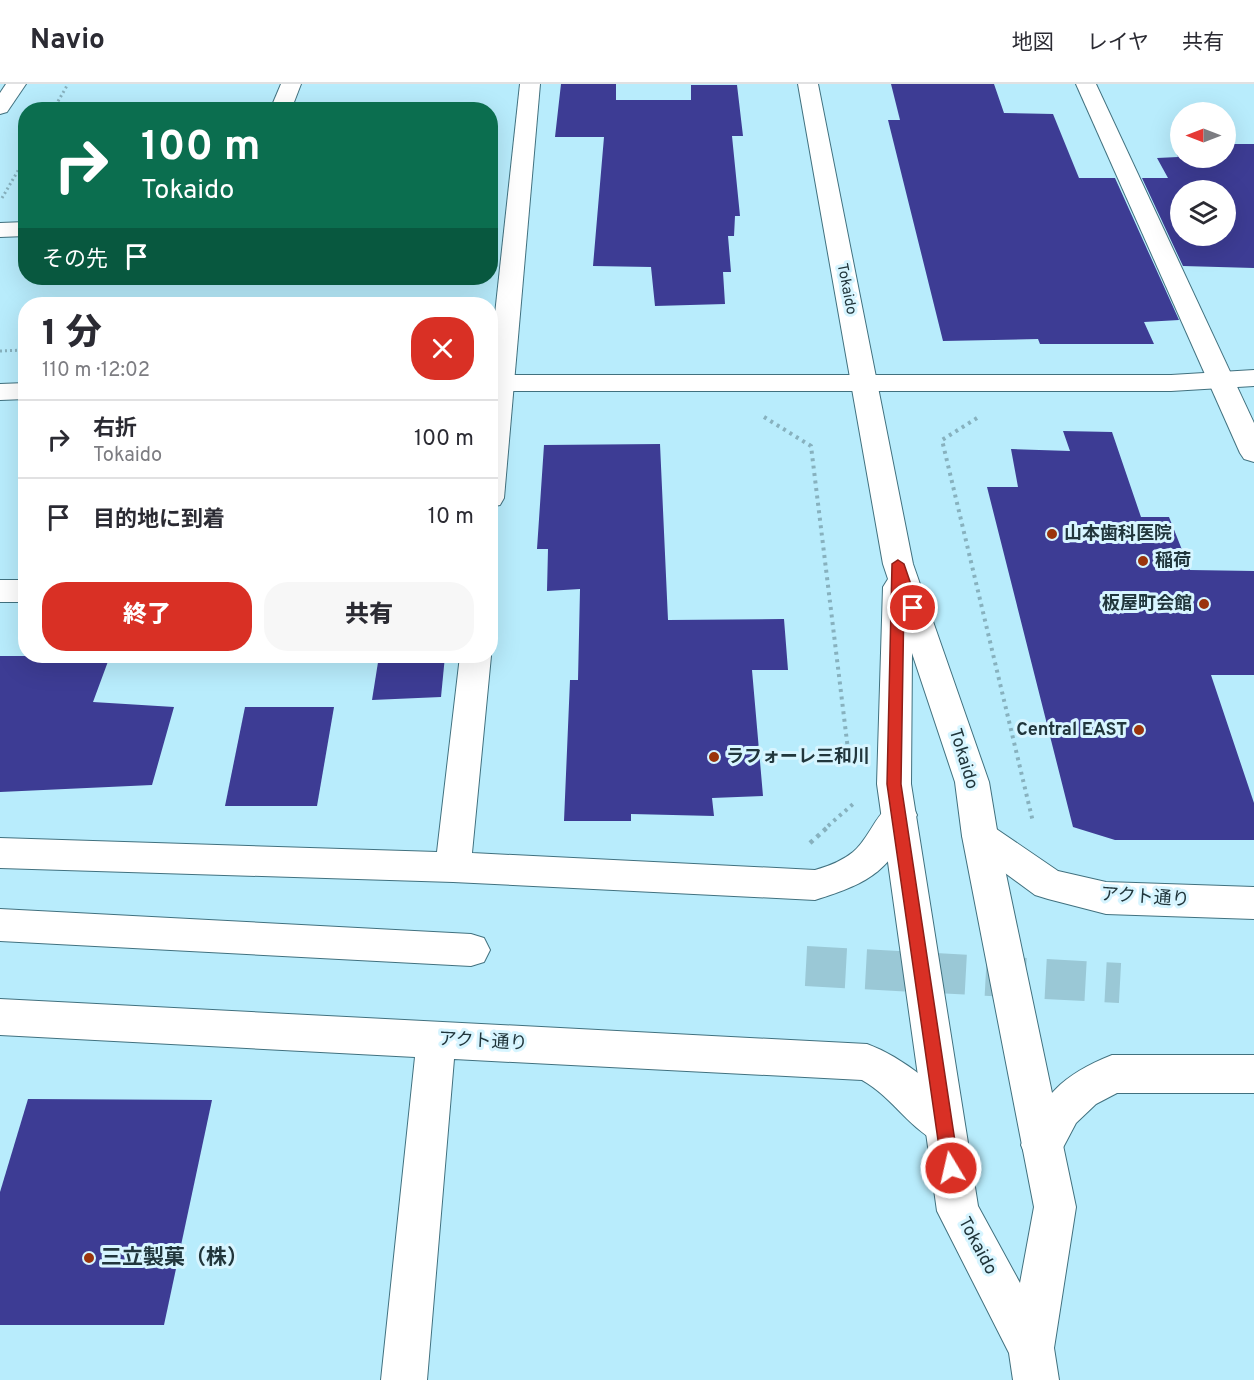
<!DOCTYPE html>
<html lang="ja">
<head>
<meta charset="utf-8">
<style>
  :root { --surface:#fff; --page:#f7f7f7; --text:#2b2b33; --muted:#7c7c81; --line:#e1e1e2; --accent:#d93025 }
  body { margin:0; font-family:Overpass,"Noto Sans JP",sans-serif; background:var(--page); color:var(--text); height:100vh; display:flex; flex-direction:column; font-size:22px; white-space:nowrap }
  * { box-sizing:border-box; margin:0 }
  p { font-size:20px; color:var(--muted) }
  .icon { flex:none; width:33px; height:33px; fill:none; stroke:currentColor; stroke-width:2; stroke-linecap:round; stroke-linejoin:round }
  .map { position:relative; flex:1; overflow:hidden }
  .panel { position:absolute; left:18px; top:213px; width:480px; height:366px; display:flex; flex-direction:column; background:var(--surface); border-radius:24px; box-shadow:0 6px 24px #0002 }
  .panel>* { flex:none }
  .banner { position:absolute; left:18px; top:18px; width:480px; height:183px; border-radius:24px; box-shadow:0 6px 24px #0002; background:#0b6e4f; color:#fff; overflow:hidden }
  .needle { width:39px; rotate:270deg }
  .fabs { position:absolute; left:1170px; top:18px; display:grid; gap:12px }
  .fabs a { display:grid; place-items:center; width:66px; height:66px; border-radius:50%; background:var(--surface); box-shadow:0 6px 24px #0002; font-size:30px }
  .pin { position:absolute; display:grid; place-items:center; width:51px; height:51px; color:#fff; margin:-26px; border:3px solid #fff; border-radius:50%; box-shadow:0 2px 6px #0007 }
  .me { position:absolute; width:66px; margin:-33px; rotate:351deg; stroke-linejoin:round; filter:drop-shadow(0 0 4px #0008) }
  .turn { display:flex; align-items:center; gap:21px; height:126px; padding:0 24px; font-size:27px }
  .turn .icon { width:78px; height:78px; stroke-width:2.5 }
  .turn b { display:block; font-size:42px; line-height:51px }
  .then { display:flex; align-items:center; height:57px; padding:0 24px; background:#0003; gap:12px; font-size:22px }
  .round { display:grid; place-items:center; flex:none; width:63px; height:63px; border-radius:24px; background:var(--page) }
  .overview { display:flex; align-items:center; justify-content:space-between; height:102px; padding:0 24px }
  h1 { font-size:36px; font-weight:800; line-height:45px }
  .button { display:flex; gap:12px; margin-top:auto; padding:12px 24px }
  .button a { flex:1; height:69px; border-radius:24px; background:var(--accent); color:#fff; font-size:24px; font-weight:800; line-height:69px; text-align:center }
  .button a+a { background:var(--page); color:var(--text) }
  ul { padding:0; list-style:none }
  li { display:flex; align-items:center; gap:18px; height:78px; padding:0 24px; border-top:2px solid var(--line) }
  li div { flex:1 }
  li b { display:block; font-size:22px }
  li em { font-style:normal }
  header { display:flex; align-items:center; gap:36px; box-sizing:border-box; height:84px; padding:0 30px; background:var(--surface); border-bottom:2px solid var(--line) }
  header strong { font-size:28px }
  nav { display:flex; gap:33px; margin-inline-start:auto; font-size:21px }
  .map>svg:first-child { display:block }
</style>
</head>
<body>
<header>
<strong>Navio</strong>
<nav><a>地図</a><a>レイヤ</a><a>共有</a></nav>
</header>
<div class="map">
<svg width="1254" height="1296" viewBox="0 0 1254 1296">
  <rect width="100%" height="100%" fill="#b8ecfc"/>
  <!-- building -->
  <g fill="#3d3c94" fill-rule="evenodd">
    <path d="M561,0h55v16h75v-15h46l6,51h-11l8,80h-5l-1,20h-6l3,36h-8l2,32 -70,2 -4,-39 -58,-1 11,-129h-49z"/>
    <path d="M891,0h103l10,29 49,1 26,64h36l64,142 -35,2 10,22h-114l-2,-5 -95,2 -55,-221h12z"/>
    <path d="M1172,60h8v14h46v-14h28v124l-71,-2 -41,-88h26l-11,-20 21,-1zM1180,106h46v46h-46z"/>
    <path d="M1063,347l49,1 29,85h28l21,53 64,1v104h-43l43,128v37h-139l-42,-13 -86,-340h31l-7,-38 59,2z"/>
    <path d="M660,360l8,176 116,-1 4,51h-36l11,126 -51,2 2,18 -83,-2v7h-67l6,-141h8l2,-91 -33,2 1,-42h-11l7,-104z"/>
    <path d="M0,572h110l-17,46 81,5 -22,78 -152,7z"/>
    <path d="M379,572h66l-4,41 -69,3z"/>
    <path d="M245,623h89l-17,99h-92z"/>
    <path d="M28,1015l184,1 -48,225h-164v-133z"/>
  </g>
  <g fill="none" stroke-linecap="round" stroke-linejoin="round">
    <!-- pedestrian-tunnel -->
    <path stroke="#9ac8d6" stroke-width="40" stroke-dasharray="40 20" stroke-linecap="butt" d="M806,882l314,17"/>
    <defs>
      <path id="pedestrian" d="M0,825l471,25 13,4 6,12 -6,12 -13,4 -471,-25z"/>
      <g id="minor">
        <path d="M281,0h20l-10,26h-21z"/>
        <path d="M520,0h20l-36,414 -4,7 -10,2v-147z"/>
        <path d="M1076,0h20l158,339v39l-10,-3 -4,-6z"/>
        <path d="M26,138v14l-26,1v-14z"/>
        <rect x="0" y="496" width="26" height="22"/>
        <path d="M460,572h31l-19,197 343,17c14,-4 27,-9 38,-18 22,-18 26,-58 59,-47l5,10c-27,55 -44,67 -102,85l-362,-18 -453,-14v-30l437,14z"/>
        <path d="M980,738l12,4 66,45 48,11 148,5v32l-148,-5 -58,-15 -13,-4 -67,-49 -6,-10 6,-10z"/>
        <path d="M0,915l867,45c33,12 83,48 97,81l-6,14 -14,6c-33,-13 -51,-48 -82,-65l-408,-21 -27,321h-46l34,-323 -415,-22z"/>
        <path d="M1112,971h142v38h-137l-21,11 -20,19 -19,36 -15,6 -15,-6 -6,-14c21,-49 41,-70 91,-90z"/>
      </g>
      <g id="tertiary">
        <path d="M6,0h20l-19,28 -7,2v-21z"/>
        <path d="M1254,286v16l-83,5h-681v-16h681z"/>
        <path d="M26,299v16l-26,1v-16z"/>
      </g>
      <path id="trunk" d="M798,0h20l95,480 76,218 9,54 78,371 -22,141 5,32h-46l-4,-27 -72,-142 -60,-427 6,-197 5,-8 -5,-15zM912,569l43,129 7,54 72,371 -14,76 -42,-77 -67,-422z"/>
    </defs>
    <!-- pedestrian casing -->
    <use href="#pedestrian" stroke="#41717f" stroke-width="2"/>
    <!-- minor casing -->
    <use href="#minor" stroke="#41717f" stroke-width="2"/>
    <!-- tertiary casing -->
    <use href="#tertiary" stroke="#41717f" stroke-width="2"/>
    <!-- trunk casing -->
    <use href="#trunk" stroke="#41717f" stroke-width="2"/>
    <!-- path-far2 -->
    <g stroke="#87b1be" stroke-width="3" stroke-dasharray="2 3" stroke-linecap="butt">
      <path d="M53,26l15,-26"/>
      <path d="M2,114l24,-41"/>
      <path d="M0,267l26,-1"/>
    </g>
    <!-- path-far1 -->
    <g stroke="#87b1be" stroke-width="4" stroke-dasharray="3 4.5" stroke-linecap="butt">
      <path d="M764,333l47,29 38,312"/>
      <path d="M977,334l-35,22 91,382"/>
      <path d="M828,742l25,-22"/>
    </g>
    <!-- path -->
    <path stroke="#87b1be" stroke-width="4.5" stroke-dasharray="4 5" stroke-linecap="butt" d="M810,759l20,-18"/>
    <!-- pedestrian -->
    <use href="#pedestrian" fill="#fff" fill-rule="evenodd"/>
    <!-- minor -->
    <use href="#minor" fill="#fff" fill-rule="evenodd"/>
    <!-- tertiary -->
    <use href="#tertiary" fill="#fff" fill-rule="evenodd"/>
    <!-- trunk -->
    <use href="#trunk" fill="#fff" fill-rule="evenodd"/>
  </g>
  <!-- route -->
  <path fill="#d93025" stroke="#8d1f18" stroke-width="1.5" d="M898,476l6,4 15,44 -6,4 -4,-1 -5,-12 -3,185 58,384 -2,6 -6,2 -6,-2 -3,-6 -55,-384 5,-220z"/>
  <!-- markers -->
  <g fill="#9a340c" stroke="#d7f5ff" stroke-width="2">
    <circle cx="1052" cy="450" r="6"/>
    <circle cx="1143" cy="477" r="6"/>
    <circle cx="1204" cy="520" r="6"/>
    <circle cx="1139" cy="646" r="6"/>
    <circle cx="714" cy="673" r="6"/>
    <circle cx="89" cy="1174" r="6"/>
  </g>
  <g text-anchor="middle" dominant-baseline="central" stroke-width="6" stroke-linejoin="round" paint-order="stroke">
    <!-- far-street labels -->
    <g font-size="15" fill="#21363c" stroke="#d7f5ff">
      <text transform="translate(846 205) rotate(79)">Tokaido</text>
    </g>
    <!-- poi labels -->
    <g font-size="18" font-weight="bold" fill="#21363c" stroke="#d7f5ff" text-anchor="start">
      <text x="1064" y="450">山本歯科医院</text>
      <text x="1155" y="477">稲荷</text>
      <text x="1192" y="520" text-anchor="end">板屋町会館</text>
      <text x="1127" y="646" text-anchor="end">Central EAST</text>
      <text x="726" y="673">ラフォーレ三和川</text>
    </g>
    <!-- street labels -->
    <g font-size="18" fill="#21363c" stroke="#d7f5ff">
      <text transform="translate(963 675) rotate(73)">Tokaido</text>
      <text transform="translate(1145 814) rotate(4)">アクト通り</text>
      <text transform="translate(483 958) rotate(3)">アクト通り</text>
      <text transform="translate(977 1162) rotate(62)">Tokaido</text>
    </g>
    <!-- near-poi labels -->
    <g font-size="21" font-weight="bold" fill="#21363c" stroke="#d7f5ff" text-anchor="start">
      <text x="101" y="1174">三立製菓（株）</text>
    </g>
  </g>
</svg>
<div class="fabs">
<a><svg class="needle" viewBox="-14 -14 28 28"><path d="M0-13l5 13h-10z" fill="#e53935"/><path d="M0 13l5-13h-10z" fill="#7c7c81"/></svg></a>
<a><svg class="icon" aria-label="layers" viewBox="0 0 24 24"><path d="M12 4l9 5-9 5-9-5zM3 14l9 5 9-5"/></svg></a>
</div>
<div class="pin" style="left:913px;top:524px;background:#d93025"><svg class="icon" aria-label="arrive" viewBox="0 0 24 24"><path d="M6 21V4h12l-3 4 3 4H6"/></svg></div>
<svg class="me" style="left:951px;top:1084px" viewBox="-20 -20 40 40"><circle r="17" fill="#d93025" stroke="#fff" stroke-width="3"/><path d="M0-11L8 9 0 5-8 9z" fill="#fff"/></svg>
<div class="banner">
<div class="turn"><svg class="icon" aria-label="right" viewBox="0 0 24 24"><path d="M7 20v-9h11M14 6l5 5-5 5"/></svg><div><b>100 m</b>Tokaido</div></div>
<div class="then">その先<svg class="icon" aria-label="arrive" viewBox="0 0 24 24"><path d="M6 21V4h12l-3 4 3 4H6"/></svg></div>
</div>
<section class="panel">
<div class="overview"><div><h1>1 分</h1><p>110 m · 12:02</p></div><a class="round" style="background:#d93025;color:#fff"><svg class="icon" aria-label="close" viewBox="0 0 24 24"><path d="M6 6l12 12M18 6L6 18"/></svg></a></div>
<ul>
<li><svg class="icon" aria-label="right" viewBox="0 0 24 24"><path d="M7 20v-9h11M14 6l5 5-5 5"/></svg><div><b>右折</b><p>Tokaido</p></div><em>100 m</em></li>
<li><svg class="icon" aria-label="arrive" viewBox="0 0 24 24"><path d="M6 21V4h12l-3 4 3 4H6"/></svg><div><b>目的地に到着</b></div><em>10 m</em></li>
</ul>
<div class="button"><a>終了</a><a>共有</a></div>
</section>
</div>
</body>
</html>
